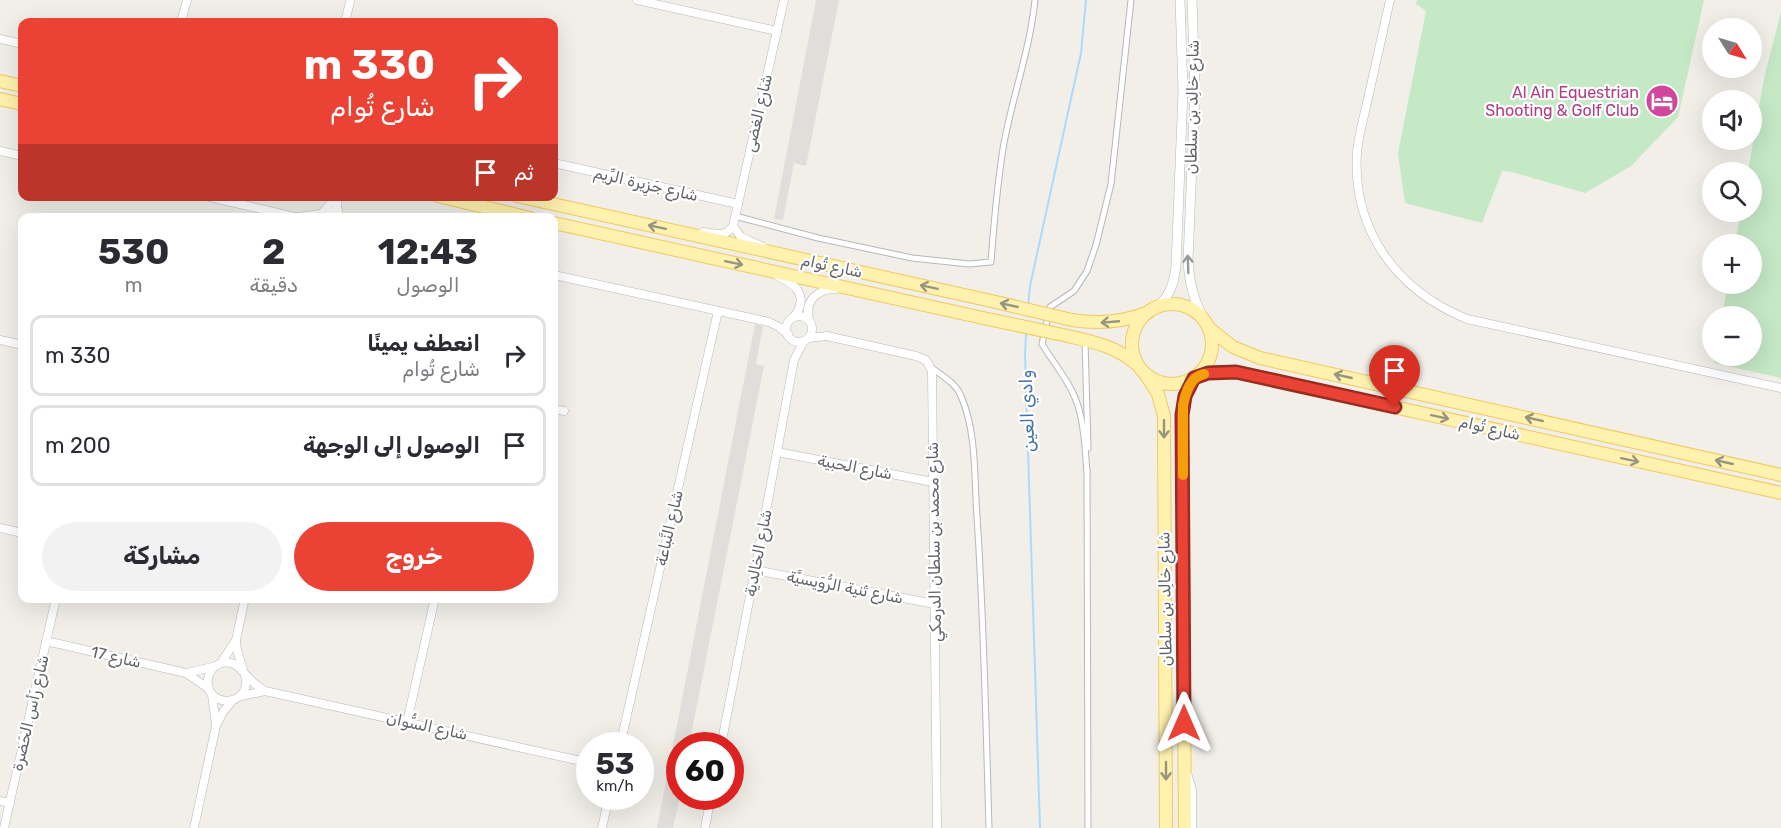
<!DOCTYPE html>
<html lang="ar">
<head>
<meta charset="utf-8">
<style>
  :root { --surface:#fff; --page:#f2f2f3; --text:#2b2b33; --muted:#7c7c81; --line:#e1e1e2; --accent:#ea4335 }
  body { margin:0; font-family:Rubik,"Noto Naskh Arabic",sans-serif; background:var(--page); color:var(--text); direction:rtl; height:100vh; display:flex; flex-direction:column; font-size:22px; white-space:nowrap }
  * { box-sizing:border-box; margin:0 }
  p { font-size:20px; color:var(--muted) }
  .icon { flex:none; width:33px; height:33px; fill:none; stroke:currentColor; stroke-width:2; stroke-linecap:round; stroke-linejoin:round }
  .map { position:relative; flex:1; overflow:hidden; direction:ltr }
  .sheet { position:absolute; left:18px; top:213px; width:540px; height:390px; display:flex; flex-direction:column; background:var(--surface); border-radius:12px; box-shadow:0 6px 24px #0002; direction:rtl }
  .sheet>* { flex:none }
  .hud { position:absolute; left:18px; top:18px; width:540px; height:183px; border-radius:12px; box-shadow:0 6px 24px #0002; direction:rtl; background:#ea4335; color:#fff; overflow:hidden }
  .needle { width:39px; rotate:127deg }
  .buttons { position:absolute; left:1702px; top:18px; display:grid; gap:12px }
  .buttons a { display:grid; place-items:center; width:60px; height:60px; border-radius:50%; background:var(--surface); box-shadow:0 6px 24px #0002; font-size:30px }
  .speed { position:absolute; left:576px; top:732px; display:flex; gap:12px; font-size:30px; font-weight:700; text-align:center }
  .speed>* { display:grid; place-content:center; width:78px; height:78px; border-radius:50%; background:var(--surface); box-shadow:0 6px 24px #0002; line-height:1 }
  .speed small { font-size:15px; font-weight:400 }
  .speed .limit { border:9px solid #d22; background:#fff; color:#111 }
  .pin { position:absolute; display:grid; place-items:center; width:51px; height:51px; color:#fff; margin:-62px -26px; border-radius:50% 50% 50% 0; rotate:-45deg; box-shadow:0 0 6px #0007 }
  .pin .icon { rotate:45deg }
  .me { position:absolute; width:66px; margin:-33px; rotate:0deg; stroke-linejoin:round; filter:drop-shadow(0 0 4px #0008) }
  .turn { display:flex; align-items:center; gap:21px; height:126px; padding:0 24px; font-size:27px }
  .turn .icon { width:78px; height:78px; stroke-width:2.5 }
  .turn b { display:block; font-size:42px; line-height:51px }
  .then { display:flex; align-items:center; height:57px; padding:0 24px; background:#0003; gap:12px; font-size:22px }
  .eta { display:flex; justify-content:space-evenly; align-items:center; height:102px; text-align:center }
  .eta b { font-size:36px; font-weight:700; line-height:42px }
  .cta { display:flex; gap:12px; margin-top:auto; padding:12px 24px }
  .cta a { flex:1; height:69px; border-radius:36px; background:var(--accent); color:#fff; font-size:24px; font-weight:700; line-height:69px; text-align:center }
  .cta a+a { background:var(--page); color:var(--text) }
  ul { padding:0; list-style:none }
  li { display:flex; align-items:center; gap:18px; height:81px; margin:0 12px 9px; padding:0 12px; border:3px solid var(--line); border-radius:12px }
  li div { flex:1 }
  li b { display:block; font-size:22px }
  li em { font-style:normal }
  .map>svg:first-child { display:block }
</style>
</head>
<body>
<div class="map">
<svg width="1781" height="828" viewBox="0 0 1781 828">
  <rect width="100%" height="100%" fill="#f1efe8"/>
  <!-- industrial -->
  <g fill="#e0deda">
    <path d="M816,0h23l-33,166 -12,-3 -11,57 -9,-1z"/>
    <path d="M755,324l8,2 -7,38 8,2 -75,379 -9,1v51l-7,31h-16z"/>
  </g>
  <!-- green -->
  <g fill="#c5e8c5">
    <path d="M1417,0h287l-26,117 -47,49 -46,27 -73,-21 -10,-1 -20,52 -77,-20 -7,-50 28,-142 -10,-7z"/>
    <path d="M1781,12v366l-67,-15 1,-7h37v-40h-30l6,-32h24v-40h-17l6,-32h11v-40h-4l16,-94z"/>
  </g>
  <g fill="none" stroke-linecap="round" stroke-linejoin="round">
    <!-- stream -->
    <g stroke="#aadaff" stroke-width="2">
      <path d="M1028,307l2,-21 51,-233 5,-53"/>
      <path d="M1026,333l-1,22 15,473"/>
    </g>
    <defs>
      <g id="pedestrian">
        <path d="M735,216l83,22 94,20 57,6 22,-2c3,-40 6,-79 13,-119 9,-48 26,-94 31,-143"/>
        <path d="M1085,341l3,107"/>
        <path d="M932,368c10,8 24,15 29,28 16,37 13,82 16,121 7,104 9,208 12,311"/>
        <path d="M1087,470l1,358"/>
        <path d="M1087,472c-2,-21 -2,-45 -9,-66 -7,-23 -24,-42 -36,-62l8,-37 24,-16 13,-20 9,-26 15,-61 20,-184"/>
      </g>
      <g id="minor">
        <path d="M637,0l140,31"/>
        <path d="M1390,0c-7,31 -14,62 -21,94 -4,19 -10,38 -12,58 -5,78 39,138 110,167l314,69"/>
        <path d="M181,22l6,-22"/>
        <path d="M345,22l5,-20"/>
        <path d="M0,39l22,5"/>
        <path d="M0,151l22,5"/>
        <path d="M554,163l184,41"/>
        <path d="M205,196l94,22"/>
        <path d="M338,196l-1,11 2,8"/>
        <path d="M323,212l8,-9 1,-7"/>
        <path d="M298,217l22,-3"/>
        <path d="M317,218c7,-9 16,-9 23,0"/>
        <path d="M733,226l8,11 22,10"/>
        <path d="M703,232c12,1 22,6 30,-6l51,-226"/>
        <path d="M554,275l215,47 10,5 9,7"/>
        <path d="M779,277c18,8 30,20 15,40"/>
        <circle cx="799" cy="329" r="13"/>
        <path d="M809,320c-5,-19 8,-31 27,-31"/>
        <path d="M808,338l19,-2 89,20 10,4 6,11 5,457"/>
        <path d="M0,340l22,5"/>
        <path d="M554,409l10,2"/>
        <path d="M777,452l156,30"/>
        <path d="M0,528l22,5"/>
        <path d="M755,570l180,34"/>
        <path d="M46,641l140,32 23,16"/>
        <path d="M236,641l1,9 6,20"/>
        <path d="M221,663l15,-23 9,-42"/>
        <path d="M187,673l29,-7"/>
        <path d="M245,675c8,34 -42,33 -37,4 1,-7 5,-12 11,-15 16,-6 21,6 31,15 4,5 9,8 15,12l325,72"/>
        <path d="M212,695l4,29"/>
        <path d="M241,696l24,-5"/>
        <path d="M407,722l28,-124"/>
        <path d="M620,746l98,-435"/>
        <path d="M721,746l34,-176 39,-210 10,-19"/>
        <path d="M1188,776l4,14v38"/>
        <path d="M0,801l10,2"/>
        <path d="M4,828l52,-230"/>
        <path d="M194,828l22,-102 7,-14 10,-12"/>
        <path d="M602,828l7,-32"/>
        <path d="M705,828l6,-32"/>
      </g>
      <g id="tertiary">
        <path d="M1192,0l3,91 -7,169c1,22 5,40 16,59"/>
        <path d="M1157,307c13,-11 17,-24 19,-41l7,-175 -3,-91"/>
      </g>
      <g id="primary">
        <path d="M0,81l22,5"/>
        <path d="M0,99l22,5"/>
        <path d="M438,196l92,22"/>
        <path d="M517,196l470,104"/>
        <path d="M554,223l429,95"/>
        <circle cx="1172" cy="344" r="40"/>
        <path d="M1072,320c26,4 49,3 74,-7"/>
        <path d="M1210,329l23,18 27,11 521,117"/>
        <path d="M1068,336c25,6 47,10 67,27"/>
        <path d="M1146,375l12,19 6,22 2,412"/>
        <path d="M1198,375l19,-3h20l544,121"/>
        <path d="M1185,828l-3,-413 3,-19 9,-18"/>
      </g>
    </defs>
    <!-- pedestrian casing -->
    <use href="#pedestrian" stroke="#b5b8bc" stroke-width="7"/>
    <!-- minor casing -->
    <use href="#minor" stroke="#b5b8bc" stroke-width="9"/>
    <!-- tertiary casing -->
    <use href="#tertiary" stroke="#b5b8bc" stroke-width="10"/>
    <!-- primary casing -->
    <use href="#primary" stroke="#f2c960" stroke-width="14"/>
    <!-- pedestrian -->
    <use href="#pedestrian" stroke="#fff" stroke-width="5"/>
    <!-- minor -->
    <use href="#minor" stroke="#fff" stroke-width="8"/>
    <!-- tertiary -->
    <use href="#tertiary" stroke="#fff" stroke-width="9"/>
    <!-- primary -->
    <use href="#primary" stroke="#fff2af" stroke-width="12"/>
    <defs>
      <g id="primary-bridge">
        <path d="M987,300l85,20"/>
        <path d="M983,318l85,18"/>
      </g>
    </defs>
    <!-- primary-bridge casing -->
    <use href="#primary-bridge" stroke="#f2c960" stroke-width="14" stroke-linecap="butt"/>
    <!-- primary-bridge -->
    <use href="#primary-bridge" stroke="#fff2af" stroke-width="12"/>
  </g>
  <!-- one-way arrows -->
  <defs><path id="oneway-shaft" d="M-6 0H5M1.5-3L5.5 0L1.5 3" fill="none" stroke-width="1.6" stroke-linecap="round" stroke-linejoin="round" transform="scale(1.5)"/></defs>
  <g stroke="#979581">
    <use href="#oneway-shaft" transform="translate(657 227) rotate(-168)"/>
    <use href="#oneway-shaft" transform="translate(734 263) rotate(12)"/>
    <use href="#oneway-shaft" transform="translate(929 287) rotate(-168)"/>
    <use href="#oneway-shaft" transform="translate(1009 305) rotate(-167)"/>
    <use href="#oneway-shaft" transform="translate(1110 322) rotate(175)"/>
    <use href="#oneway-shaft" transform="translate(1343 376) rotate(-167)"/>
    <use href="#oneway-shaft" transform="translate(1440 417) rotate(12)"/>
    <use href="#oneway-shaft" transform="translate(1534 419) rotate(-167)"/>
    <use href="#oneway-shaft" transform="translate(1164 429) rotate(90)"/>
    <use href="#oneway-shaft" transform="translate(1630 460) rotate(12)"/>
    <use href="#oneway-shaft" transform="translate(1724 462) rotate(-167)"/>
    <use href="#oneway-shaft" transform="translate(1166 771) rotate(90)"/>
  </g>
  <use stroke="#979a9d" href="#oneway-shaft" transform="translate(1188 264) rotate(-92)"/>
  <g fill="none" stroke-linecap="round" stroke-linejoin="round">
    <defs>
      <path id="route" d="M1184,723l-2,-308 3,-19 9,-18 14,-5 28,-1 159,35"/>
    </defs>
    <!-- route casing -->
    <use href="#route" stroke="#982c22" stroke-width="15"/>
    <!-- route -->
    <use href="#route" stroke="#ea4335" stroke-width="10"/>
    <!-- slow -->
    <path stroke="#f59e0b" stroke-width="10" d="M1183,475v-70c3,-13 7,-28 21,-31"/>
  </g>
  <!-- icons -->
  <defs>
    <symbol id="hotel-disc" viewBox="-11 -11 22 22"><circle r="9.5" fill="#d1479c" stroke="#fff"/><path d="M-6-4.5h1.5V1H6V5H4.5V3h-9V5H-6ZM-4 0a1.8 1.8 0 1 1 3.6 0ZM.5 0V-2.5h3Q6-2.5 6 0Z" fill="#fff"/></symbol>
  </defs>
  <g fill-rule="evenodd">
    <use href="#hotel-disc" x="1643" y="82" width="38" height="38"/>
  </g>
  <g text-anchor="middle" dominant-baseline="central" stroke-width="4.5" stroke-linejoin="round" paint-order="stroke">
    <!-- hotel labels -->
    <g font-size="16" fill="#b23c85" stroke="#fff" text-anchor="end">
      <text x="1639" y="92">Al Ain Equestrian<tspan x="1639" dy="18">Shooting &amp; Golf Club</tspan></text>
    </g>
    <!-- street labels -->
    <g font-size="16" fill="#5f6368" stroke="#fff">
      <text transform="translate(1192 107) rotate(-89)">شارع خالِد بن سلطان</text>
      <text transform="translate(758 113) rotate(-77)">شارع الغضى</text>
      <text transform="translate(646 184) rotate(13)">شارع جَزِيرة الرِّيم</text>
      <text transform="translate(832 266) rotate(12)">شارع تُوام</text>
      <text transform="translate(1490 428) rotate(13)">شارع تُوام</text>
      <text transform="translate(855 467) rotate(11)">شارع الحبية</text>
      <text transform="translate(669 528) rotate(-77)">شارع النَّباعة</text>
      <text transform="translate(934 542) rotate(-91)">شارع محمد بن سلطان الدرمكي</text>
      <text transform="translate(758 553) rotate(-79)">شارع الخالِدية</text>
      <text transform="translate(845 587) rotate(11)">شارع ثَنية الرُّوَيسيَّة</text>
      <text transform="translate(1165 599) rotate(-91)">شارع خالِد بن سلطان</text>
      <text transform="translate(116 657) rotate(13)">شارع 17</text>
      <text transform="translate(30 713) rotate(-77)">شارع رَأس الحَضرة</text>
      <text transform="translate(427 726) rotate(12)">شارع السُّوان</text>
    </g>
    <!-- water labels -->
    <g font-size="18" font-style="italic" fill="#4174aa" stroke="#fff">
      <text transform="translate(1027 411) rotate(-92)">وادي العين</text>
    </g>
  </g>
</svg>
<div class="buttons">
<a><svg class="needle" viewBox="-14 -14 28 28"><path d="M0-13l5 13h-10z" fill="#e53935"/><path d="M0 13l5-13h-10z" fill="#7c7c81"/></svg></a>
<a><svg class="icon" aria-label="sound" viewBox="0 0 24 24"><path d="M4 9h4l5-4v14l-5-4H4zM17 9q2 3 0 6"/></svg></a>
<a><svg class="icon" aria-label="search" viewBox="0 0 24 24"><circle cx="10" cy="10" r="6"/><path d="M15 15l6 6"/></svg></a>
<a>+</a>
<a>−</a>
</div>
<div class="speed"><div>53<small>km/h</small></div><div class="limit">60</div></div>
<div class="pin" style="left:1395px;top:407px;background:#d93025"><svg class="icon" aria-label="arrive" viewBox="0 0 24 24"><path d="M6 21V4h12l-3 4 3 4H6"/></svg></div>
<svg class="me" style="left:1184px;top:723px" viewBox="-20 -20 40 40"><path d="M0-17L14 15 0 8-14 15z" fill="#ea4335" stroke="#fff" stroke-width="4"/></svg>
<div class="hud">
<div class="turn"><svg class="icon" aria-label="right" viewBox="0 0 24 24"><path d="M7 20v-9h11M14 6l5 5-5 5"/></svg><div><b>330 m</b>شارع تُوام</div></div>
<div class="then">ثم<svg class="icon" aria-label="arrive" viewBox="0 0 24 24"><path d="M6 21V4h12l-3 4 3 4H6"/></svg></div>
</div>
<section class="sheet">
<div class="eta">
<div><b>12:43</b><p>الوصول</p></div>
<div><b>2</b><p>دقيقة</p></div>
<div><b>530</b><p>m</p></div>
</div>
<ul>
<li><svg class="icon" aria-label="right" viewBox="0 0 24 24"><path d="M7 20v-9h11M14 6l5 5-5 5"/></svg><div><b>انعطف يمينًا</b><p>شارع تُوام</p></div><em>330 m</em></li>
<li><svg class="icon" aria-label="arrive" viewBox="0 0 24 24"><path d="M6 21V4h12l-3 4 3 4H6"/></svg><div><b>الوصول إلى الوجهة</b></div><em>200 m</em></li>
</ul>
<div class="cta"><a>خروج</a><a>مشاركة</a></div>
</section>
</div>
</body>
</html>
